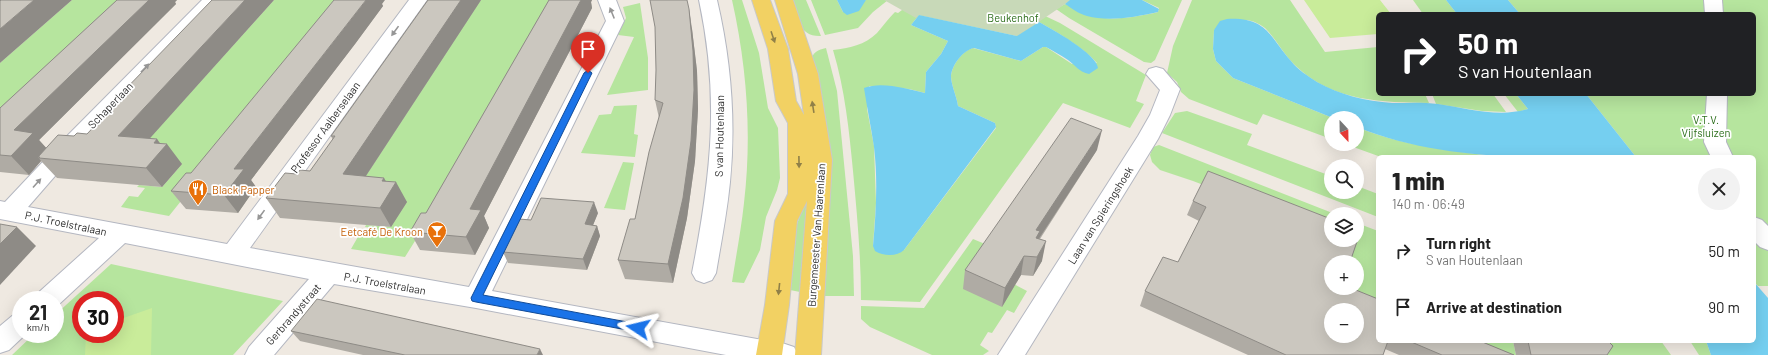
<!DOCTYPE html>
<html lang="en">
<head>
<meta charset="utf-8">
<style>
  :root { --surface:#fff; --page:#f2f2f2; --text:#222; --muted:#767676 }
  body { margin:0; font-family:Barlow,sans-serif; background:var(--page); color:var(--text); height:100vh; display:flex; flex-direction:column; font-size:15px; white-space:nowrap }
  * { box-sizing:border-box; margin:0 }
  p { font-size:13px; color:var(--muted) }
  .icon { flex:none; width:22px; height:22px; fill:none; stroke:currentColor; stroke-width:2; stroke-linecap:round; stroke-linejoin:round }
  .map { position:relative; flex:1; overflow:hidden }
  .sheet { position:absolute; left:1376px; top:155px; width:380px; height:188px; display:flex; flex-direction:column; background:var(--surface); border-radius:6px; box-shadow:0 4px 16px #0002 }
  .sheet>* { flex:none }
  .top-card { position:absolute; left:1376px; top:12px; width:380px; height:84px; border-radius:6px; box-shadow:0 4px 16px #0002; background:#202124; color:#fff; overflow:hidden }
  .needle { width:26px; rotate:158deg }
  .controls { position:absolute; left:1324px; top:111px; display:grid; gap:8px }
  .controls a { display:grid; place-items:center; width:40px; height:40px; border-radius:50%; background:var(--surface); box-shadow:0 4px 16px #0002; font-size:20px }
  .speed { position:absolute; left:12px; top:291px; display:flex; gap:8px; font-size:20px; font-weight:700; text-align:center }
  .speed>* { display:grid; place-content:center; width:52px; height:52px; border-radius:50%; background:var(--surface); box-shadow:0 4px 16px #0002; line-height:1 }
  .speed small { font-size:10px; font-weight:400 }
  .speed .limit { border:6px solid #d22; background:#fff; color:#111 }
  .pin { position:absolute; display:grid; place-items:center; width:34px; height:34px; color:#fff; margin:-41px -17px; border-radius:50% 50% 50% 0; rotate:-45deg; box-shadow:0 0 4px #0007 }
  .pin .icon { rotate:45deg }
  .me { position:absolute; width:44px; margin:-22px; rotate:280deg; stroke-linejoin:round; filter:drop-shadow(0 0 3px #0008) }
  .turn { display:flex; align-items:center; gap:14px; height:84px; padding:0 16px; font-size:18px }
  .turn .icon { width:52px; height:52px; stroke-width:2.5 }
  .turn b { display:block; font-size:28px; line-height:34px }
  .round { display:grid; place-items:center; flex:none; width:42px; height:42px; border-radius:21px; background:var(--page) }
  .headline { display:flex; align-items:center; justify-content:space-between; height:68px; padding:0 16px }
  h1 { font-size:24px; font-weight:800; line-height:30px }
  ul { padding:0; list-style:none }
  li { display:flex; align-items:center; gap:12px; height:56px; padding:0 16px }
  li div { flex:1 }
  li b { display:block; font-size:15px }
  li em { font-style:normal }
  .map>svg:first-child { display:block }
</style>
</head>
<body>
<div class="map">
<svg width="1768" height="355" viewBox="0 0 1768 355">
  <rect width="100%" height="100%" fill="#efe9e1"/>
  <!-- green -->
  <g fill="#b6e59e" fill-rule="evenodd">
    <path d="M72,0h78l-150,150v-87z"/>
    <path d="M274,0h83l-164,186 -24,30 -48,-9 8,-11 9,1 7,-9 -8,-1 2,-2 23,2 20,-23 -87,-25 60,-7z"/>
    <path d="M481,0h84l-160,257 -54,-8 8,-14 10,1 4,-8 -8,-1 1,-2 25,2 2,-26 -66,-52z"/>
    <path d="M732,0h10l17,53 9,55 10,20 2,50 -3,12 -11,27 -6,33 -16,33 -12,-1c4,-26 9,-52 12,-79 8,-68 3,-136 -12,-203z"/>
    <path d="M790,0h16l15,36c-22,1 -24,-19 -31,-36z"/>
    <path d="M811,0h26l6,12 23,-12h22l-15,12 -15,16 -33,7z"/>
    <path d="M1142,0h40l-27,60 -4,3 -7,-1 -75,-44 -13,-9 9,-5c10,4 22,11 33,13 17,4 43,-1 60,-5l1,-4z"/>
    <path d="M1192,0h98l35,52 53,-5v47h47l4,9c-46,-1 -94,-1 -131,-35 -13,-11 -21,-28 -33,-40 -20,-15 -31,-6 -51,2l-1,19 3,12 17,17 100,40h-2v21l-68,-25 -6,11 -68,-26 -8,-7 -4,-10 -10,-9 6,-27z"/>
    <path d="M1413,0h33l11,14h-34z"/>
    <path d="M1508,0h260v286h-10l-4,-4v-125h-118l-50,-63h168v-80h-234z"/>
    <path d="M640,3l8,55v32l-41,5 27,-58 -16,-2 8,-17 -3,-11z"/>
    <path d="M906,7l137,8 17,8 86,52 -10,26 8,3 -14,24 -67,-25 -143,199 -59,-2c0,-43 -4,-86 -8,-129 -4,-41 -8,-81 -20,-121 16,-2 32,-5 44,-17 6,-7 11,-14 18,-21l3,1zM919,15l99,21 21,-14c21,12 42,24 58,41l-25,1 -26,-17h-3l-22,14 -48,-13c-10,2 -21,17 -22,28 0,9 6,21 7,30l37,17 1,5 -92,122 -31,-4 3,-43 -2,-57 -7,-37 2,-23 40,3 16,4 1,-21 15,-18 7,-13 -37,-16z"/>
    <path d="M826,48l11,43 16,165 1,40h-35l-8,-236c2,-8 7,-10 15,-12z"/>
    <path d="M1432,94h61l13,18 -24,-1 -46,-7z"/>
    <path d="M1504,94h12l12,15 -10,3z"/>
    <path d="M637,105l-3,29 4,1 -3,22 -54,-4 18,-38 12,-1 3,-8z"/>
    <path d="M1187,111l65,23 -5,11 84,31v16h26v-6l21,8v23l-216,-84 13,-20z"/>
    <path d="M1357,127c46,19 92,23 141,30h-117l-36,-13h12z"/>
    <path d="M1159,145l176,69h-4v20l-138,-53 -33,-11 -8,-8 -2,-7 3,-8z"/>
    <path d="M623,162l11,1 -9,47 -21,-2z"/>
    <path d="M809,202l-9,90 -10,-2 7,-66 8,-21z"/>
    <path d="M1357,223l21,8v86l-60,-25 13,-4h26v-26h-10l10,-22z"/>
    <path d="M973,239l12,5 27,39 15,8 -13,22 -7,-3 -15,23 -4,-1 -8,13 9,6 -6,4h-51l-62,-28 -9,-8v-13l63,2z"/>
    <path d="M111,264l172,37 -50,54h-221l22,-21h21v-19zM81,300h34v34h-34z"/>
    <path d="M1435,341h78l3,14h-48z"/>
    <path d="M1578,341h83l10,14h-77z"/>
    <path d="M1690,341h16l5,14h-12z"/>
  </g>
  <!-- cemetery -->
  <path fill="#c8d9b8" d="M884,0h187l-53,36 -99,-21 -3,3z"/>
  <!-- pitch -->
  <g fill="#c9ec9a">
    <path d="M1304,0h76l11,14h-13v20l-48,4z"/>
    <path d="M152,308l-1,47h-66l1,-21h29v-13z"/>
  </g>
  <!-- water -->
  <g fill="#75cff0">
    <path d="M837,0h29l-7,11 -12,4 -4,-3z"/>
    <path d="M1070,0h72l17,9 -1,3c-22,5 -50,10 -71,4 -8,-2 -16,-8 -22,-12z"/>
    <path d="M1446,0h62l12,14h-63z"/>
    <path d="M919,15l98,21 22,-14c13,7 58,32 59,46l-9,6c-10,-2 -14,-9 -21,-14 -7,-5 -15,-9 -22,-13h-3l-22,14 -47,-13c-11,2 -22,17 -23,28 0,9 6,21 7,30l37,17 1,4 -92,123c-7,7 -21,6 -29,1l-2,-5c3,-33 5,-66 1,-99 -3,-20 -7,-39 -10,-59 18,-7 43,1 61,5l1,-21 15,-18 7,-13 -37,-16z"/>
    <path d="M1227,19c40,-2 42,17 64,42 7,9 17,15 26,21 23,13 49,19 75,21 15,0 31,-1 46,1 28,4 61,14 90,5l-12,-15h70l50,63c-93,0 -191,6 -279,-30v-9h-24l-100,-40 -17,-17 -3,-12 1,-19 6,-9z"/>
    <path d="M1754,282l14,16v57h-57l-5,-14h48z"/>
  </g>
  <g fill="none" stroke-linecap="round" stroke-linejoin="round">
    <defs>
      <g id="minor">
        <path d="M202,0h19l-139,145 -54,62 199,37 182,-244h18l-177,248 219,39 137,-266 -8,-21h18l8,21 -132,270 293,53 9,3 4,8h-72l-250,-47 -142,-24 -60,71h-29l4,-8 60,-68 -184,-36 -69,64 -1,-7h-20l3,-7 61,-55 -99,-19v-18l5,1 63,-67z"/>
        <path d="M699,0h18c14,60 19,121 13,182 -3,31 -9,61 -14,91l-4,7 -8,3 -8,-3 -4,-7c19,-97 28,-175 7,-273z"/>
        <path d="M1704,0h18l1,14h-18z"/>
        <path d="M1156,67l7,2 17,20 -10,26 -12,24 -133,216h-27l140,-219 12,-21 10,-25 -14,-16 3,-5z"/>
        <path d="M1707,94h20l-1,48 7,15h-22l-7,-15z"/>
        <path d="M1754,217l8,3 6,6v24l-8,-3 -6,-6z"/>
        <path d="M21,313v21h5l-17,16 -9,3v-27l12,-10z"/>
      </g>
      <path id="major" d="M752,0h18l18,49 8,52 8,14 -6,-41 -23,-74h18l25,74 14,86 -11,195h-26l12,-154 -10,20 -8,84 -7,50h-26l9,-50 10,-84 13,-27v-71l-12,-22 -8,-52z"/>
    </defs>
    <!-- minor casing -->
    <use href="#minor" stroke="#b4b7c1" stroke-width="2"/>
    <!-- major casing -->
    <use href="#major" stroke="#c9c9c9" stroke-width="2"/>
    <!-- minor -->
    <use href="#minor" fill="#fff" fill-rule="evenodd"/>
    <!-- major -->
    <use href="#major" fill="#f2d163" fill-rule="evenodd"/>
  </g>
  <!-- wall -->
  <g fill="#afaba4">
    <path d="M117,0h60l-2,2 1,2 -137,136 7,8 28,-12 13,-2 29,-30 -2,-3 160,-101 -125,139h8l3,4 22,21 -20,23 -105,-9 -16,-17 -12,14 -29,-3v-64z"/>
    <path d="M428,0h53l-115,176 20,5 21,21 -16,25 -111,-9 -14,-20 31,-24 13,-3 23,-31 -2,-4z"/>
    <path d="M549,0h43l-1,2 1,6 -108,208 5,12 -14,27 -55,-5 -10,-18 16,-19z"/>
    <path d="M382,4l1,2 -28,38 -104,136 5,7 -18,26 -52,-4 -15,-18z"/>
    <path d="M692,29l5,42 1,38 -3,52 -8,57 -14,65 -48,-4 -7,-19 17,-41 24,-101 -4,-18z"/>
    <path d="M1097,150l-57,89 2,22 -9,15 -12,-1 -19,32 -39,-18 2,-19z"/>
    <path d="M1208,171l123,117 47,53h102l34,14h-115l-14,-6 -2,6h-135l-108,-49 5,-15 33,-29 21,-41 -12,-6 6,-14z"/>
    <path d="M598,213l-5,12 4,1 3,10 -13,34 -79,-7 -5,-11 28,-32z"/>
    <path d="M291,331l252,24h-180l-63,-14z"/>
    <path d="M1513,341h95l-1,14h-91z"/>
  </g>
  <!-- shaded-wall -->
  <g fill="#8e8b86">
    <path d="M34,0h38l-72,63v-34z"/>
    <path d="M149,0h28l-2,2 1,2 -137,136 11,12 -10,5h-2l3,4 -12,14 -18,-19 3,-26z"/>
    <path d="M245,0h29l-140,156 -16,-20z"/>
    <path d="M366,0h19l-3,4 1,2 -28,38 -104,136 5,7 -18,26 -14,-18 10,-26z"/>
    <path d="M461,0h20l-127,194 -11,-20z"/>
    <path d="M581,0h11l-1,2 1,6 -108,208 5,12 -14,27 -9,-18 4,-28z"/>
    <path d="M689,9l3,20 5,42 1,38 -3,52 -8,57 -14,65 -5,-19z"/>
    <path d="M1102,130l-5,20 -59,90 -1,11 -4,6 2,-11 1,-16z"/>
    <path d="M157,139l6,9 4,-4 15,20 -20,23 -16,-19 8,-25z"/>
    <path d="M384,178l7,12 5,-8 11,20 -16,25 -11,-19 2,-27z"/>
    <path d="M594,202l4,11 -9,22 -4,-11z"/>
    <path d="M597,226l3,10 -13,34 -4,-11z"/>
    <path d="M17,227l19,19 -36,39v-41z"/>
    <path d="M1046,241l-4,20 -9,15 4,-19z"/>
    <path d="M1024,256l-3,19 -19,32 3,-19z"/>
    <path d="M540,349l3,6h-6z"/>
  </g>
  <!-- building -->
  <g fill="#cbc7bf" stroke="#8e8b86" fill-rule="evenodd">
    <path d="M1,0h33l-34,29v-28z"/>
    <path d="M117,0h32l-135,130 19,3 -22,23 -11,-1v-47z"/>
    <path d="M212,0h33l-127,136 39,3 -3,4 13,1 -21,24 -107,-10 1,-1h-2l20,-22 16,1 3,-3 10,1 31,-33h-4z"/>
    <path d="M334,0h32l-132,169h10l-20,26 -53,-4 15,-18h5z"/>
    <path d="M428,0h33l-118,174 41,4 -2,3 14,1 -16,26 -114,-10 19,-25 12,1 3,-4 10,1 25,-35h-4z"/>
    <path d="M549,0h32l-111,209 11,1 -15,27 -56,-5 11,-19h5z"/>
    <path d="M650,0h37l2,9 4,42 1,39 -3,51 -8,57 -15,66 -50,-4 12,-41h5l14,-67 14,-49 -8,-3 1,-30 -1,-43z"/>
    <path d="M1071,118l31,12 -66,100 4,1 -4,7 10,3 -9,16 -13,-1 -19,32 -40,-18z"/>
    <path d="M1208,171l123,48v21h26v-11l4,1 -11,32h-19v26h20l27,11v42h10l-5,14h-97l-141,-64 18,-34 15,5 28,-55 -13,-6zM1331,310h26v26h-26z"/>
    <path d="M541,198l53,4 -9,22 12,2 -14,33 -80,-7 16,-33 12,1z"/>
    <path d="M0,224l17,3 -17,17z"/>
    <path d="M317,299l223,50 -3,6h-132l-114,-24z"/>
    <path d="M1409,341h71l34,14h-72z"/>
    <path d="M1528,341h80l5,5 -6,9h-76z"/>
  </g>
  <!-- one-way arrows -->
  <defs><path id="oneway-solid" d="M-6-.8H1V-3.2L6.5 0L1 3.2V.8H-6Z"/></defs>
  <g fill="#969696">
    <use href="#oneway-solid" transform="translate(612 13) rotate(-112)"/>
    <use href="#oneway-solid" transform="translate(395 31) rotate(126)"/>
    <use href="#oneway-solid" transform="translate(145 68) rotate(-46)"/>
    <use href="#oneway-solid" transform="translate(37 183) rotate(-48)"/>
    <use href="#oneway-solid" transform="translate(261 215) rotate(126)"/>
  </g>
  <g fill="#908048">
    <use href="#oneway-solid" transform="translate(773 37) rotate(71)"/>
    <use href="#oneway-solid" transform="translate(813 107) rotate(-99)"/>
    <use href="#oneway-solid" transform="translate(799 162) rotate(89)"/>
    <use href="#oneway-solid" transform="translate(779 289) rotate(96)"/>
  </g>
  <!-- route -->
  <path fill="#1a73e8" stroke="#114b97" d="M588,70l4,3 -109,222 155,29 4,1 1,3 -1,3 -4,1 -162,-30 -4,-1 -1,-3 113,-225z"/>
  <!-- icons -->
  <defs>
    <symbol id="restaurant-pin" viewBox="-11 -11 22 30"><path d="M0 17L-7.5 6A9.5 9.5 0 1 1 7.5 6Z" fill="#e8710a" stroke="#fff"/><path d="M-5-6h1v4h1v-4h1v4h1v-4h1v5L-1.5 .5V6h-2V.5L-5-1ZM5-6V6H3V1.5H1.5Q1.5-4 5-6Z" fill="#fff"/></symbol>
    <symbol id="bar-pin" viewBox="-11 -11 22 30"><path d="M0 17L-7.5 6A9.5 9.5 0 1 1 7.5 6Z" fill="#e8710a" stroke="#fff"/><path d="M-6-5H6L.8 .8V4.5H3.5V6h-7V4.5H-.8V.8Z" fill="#fff"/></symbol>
  </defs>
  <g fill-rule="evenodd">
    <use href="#restaurant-pin" x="187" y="178" width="22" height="30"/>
    <use href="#bar-pin" x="426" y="220" width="22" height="30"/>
  </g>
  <g text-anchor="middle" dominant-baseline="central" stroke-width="3.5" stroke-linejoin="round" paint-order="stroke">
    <!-- park labels -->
    <g font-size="11" fill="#2c6e1b" stroke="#fff">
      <text x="1013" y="17">Beukenhof</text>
      <text x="1706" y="119">V.T.V.<tspan x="1706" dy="13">Vijfsluizen</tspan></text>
    </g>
    <!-- street labels -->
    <g font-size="11" fill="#2e2e2e" stroke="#fff">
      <text transform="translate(110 105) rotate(-46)">Schaperlaan</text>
      <text transform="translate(325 127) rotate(-54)">Professor Aalberselaan</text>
      <text transform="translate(719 136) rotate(-89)">S van Houtenlaan</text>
      <text transform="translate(1100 215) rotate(-58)">Laan van Spieringshoek</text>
      <text transform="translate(66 223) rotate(12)">P.J. Troelstralaan</text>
      <text transform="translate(816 235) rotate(-86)">Burgemeester Van Haarenlaan</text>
      <text transform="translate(385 283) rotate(10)">P.J. Troelstralaan</text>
      <text transform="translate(293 314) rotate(-49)">Gerbrandystraat</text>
    </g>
    <!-- food labels -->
    <g font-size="11" fill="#c56008" stroke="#fff" text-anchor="start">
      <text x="212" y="189">Black Papper</text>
      <text x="423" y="231" text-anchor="end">Eetcafé De Kroon</text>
    </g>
  </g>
</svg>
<div class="controls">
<a><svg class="needle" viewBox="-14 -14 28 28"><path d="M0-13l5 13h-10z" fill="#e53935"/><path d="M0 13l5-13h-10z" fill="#767676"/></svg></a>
<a><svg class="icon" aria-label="search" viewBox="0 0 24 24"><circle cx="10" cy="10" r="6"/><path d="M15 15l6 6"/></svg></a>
<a><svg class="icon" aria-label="layers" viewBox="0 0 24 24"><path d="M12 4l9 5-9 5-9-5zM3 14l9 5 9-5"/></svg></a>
<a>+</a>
<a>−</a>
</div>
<div class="speed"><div>21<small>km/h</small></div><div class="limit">30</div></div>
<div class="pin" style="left:588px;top:73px;background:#d93025"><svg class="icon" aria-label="arrive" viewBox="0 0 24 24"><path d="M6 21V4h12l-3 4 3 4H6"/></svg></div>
<svg class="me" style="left:638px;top:328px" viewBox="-20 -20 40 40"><path d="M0-17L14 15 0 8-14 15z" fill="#1a73e8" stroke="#fff" stroke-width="4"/></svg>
<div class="top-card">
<div class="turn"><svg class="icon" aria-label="right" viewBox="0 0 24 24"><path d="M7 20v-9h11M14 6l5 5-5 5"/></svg><div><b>50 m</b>S van Houtenlaan</div></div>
</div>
<section class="sheet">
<div class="headline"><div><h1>1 min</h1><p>140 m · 06:49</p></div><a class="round"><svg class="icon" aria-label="close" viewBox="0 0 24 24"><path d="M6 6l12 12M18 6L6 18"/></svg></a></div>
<ul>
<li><svg class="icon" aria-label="right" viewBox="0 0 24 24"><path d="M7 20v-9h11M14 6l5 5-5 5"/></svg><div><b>Turn right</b><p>S van Houtenlaan</p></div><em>50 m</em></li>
<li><svg class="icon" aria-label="arrive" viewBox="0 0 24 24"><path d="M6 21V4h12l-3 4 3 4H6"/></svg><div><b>Arrive at destination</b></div><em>90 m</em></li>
</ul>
</section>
</div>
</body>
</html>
